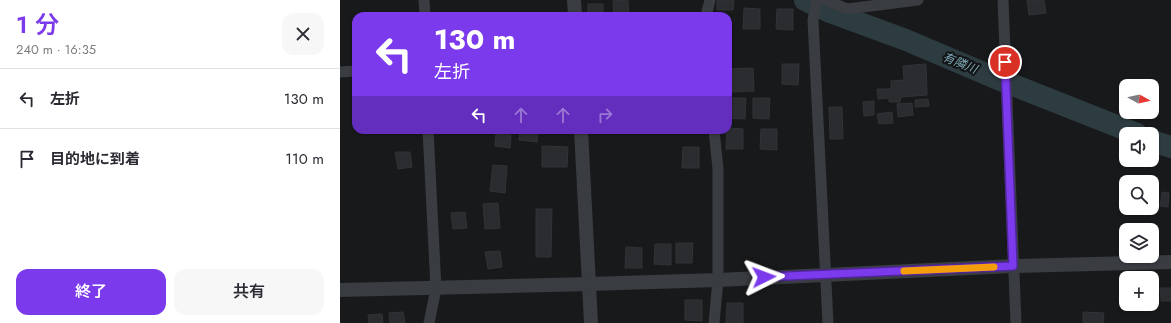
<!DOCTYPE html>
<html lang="ja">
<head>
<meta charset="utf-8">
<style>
  :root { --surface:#fff; --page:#f7f7f7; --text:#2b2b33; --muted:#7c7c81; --line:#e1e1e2; --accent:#7c3aed }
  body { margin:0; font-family:Jost,"Noto Sans JP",sans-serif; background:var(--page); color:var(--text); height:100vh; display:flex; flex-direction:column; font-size:15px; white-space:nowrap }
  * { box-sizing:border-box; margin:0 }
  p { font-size:13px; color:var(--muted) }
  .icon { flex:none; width:22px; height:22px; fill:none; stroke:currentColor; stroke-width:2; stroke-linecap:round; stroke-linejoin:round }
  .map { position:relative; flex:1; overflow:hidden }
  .drawer { display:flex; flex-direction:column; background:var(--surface); width:340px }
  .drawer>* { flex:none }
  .top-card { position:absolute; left:12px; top:12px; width:380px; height:122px; border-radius:12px; box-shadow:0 1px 3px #0004; background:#7c3aed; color:#fff; overflow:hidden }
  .needle { width:26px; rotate:98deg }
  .controls { position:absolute; left:779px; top:79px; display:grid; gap:8px }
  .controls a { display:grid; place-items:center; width:40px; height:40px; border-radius:8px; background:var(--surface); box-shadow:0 1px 3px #0004; font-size:20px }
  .pin { position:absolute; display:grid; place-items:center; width:34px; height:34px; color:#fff; margin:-17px; border:2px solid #fff; border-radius:50%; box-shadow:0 1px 4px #0007 }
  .me { position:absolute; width:44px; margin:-22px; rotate:87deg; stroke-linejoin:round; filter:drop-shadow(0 0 3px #0008) }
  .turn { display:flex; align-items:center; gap:14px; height:84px; padding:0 16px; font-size:18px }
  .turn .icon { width:52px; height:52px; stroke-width:2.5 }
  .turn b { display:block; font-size:28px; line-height:34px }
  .lanes { display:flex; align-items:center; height:38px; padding:0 16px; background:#0003; justify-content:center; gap:20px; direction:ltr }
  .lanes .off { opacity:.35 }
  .round { display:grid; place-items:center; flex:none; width:42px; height:42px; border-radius:12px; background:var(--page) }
  .overview { display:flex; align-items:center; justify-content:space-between; height:68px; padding:0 16px }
  h1 { font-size:24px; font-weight:600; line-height:30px; color:var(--accent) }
  .cta { display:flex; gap:8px; margin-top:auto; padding:8px 16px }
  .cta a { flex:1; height:46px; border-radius:12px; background:var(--accent); color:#fff; font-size:16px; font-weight:600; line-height:46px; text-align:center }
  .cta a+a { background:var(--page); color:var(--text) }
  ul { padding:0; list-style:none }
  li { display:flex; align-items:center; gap:12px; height:60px; padding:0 16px; border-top:1px solid var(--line) }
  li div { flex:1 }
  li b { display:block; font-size:15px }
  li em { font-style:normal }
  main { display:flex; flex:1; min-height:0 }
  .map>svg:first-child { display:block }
</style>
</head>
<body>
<main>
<section class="drawer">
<div class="overview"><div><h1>1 分</h1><p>240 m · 16:35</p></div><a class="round"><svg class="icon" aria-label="close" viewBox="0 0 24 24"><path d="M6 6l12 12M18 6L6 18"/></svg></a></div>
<ul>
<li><svg class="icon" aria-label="left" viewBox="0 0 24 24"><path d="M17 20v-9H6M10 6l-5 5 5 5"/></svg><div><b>左折</b></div><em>130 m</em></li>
<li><svg class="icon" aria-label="arrive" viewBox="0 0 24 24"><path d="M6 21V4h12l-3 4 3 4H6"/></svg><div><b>目的地に到着</b></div><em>110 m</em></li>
</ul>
<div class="cta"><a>終了</a><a>共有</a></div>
</section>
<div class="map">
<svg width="831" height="323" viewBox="0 0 831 323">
  <rect width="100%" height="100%" fill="#18191b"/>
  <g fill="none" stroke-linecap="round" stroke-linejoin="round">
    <!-- river -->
    <g stroke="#2d3c40" stroke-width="22">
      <path d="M465,0l25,12 76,28 87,37 144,57"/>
      <path d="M812,141l19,6"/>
    </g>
  </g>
  <!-- building -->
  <g fill="#2b2c2f" stroke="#323337">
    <path d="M288,0l1,16h-15l-1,-15z"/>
    <path d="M377,0h17l-1,10h-16z"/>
    <path d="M687,0h17l2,13 -17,2z"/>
    <rect x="248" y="4" width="15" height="12"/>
    <path d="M404,8l16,1v20h-17z"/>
    <path d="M437,9h16v21l-17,-1z"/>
    <path d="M442,64h17l-1,21 -16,-1z"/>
    <path d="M586,64l1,31 -26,2 -1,5h-11v-4l-11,1 -1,-10h14v-8l13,-1 -1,-14z"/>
    <path d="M413,68l1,23 -26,1v-23z"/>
    <path d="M389,98h17l-1,21 -16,-1z"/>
    <path d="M413,98h17l-1,21 -16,-1z"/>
    <path d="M588,99l1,7 -14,1v-7z"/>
    <path d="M534,101v14l-10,1 -1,-14z"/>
    <path d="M572,103l1,12 -15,2 -1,-13z"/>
    <path d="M489,107h13l1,32h-13z"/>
    <path d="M552,112l1,11 -14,1 -2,-10z"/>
    <path d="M388,128l15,1v20h-17l1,-19h1z"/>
    <path d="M421,129h16v21l-17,-1z"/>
    <path d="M180,130h18l-1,12 -18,-2z"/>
    <path d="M156,134l15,1 -1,13 -15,-2z"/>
    <path d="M202,146l26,1 -1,20h-25z"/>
    <path d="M343,147h16v21h-17z"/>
    <path d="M55,152h15l2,15 -14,2z"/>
    <path d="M153,165l14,1 -2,27 -15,-2z"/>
    <path d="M822,192l7,1 -1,14 -8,-1z"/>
    <path d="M158,203l2,25 -15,1 -2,-25z"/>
    <path d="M196,209h16l-1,48h-15z"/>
    <path d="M125,212l2,16 -14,1 -2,-16z"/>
    <path d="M336,243h17l-1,20h-16z"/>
    <path d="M315,244h16v21l-17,-1z"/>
    <path d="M286,247l16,1v20h-17z"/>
    <path d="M160,251l2,16 -14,2 -3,-17z"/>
    <path d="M820,288h11v13h-10z"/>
    <path d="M345,300h17v21l-17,-1z"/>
    <path d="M387,303h16v20h-17z"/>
    <path d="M63,312l2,11h-15l-1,-10z"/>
    <path d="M743,312l21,1 -1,10h-20z"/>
    <path d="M42,314l1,9h-14l-1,-8z"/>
  </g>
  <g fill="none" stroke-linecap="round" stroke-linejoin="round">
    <!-- minor -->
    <g stroke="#393c40" stroke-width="11">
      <path d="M84,0l1,16"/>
      <path d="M477,0l-4,20 15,303"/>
      <path d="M486,0l21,9 71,-9"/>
      <path d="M663,0l13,323"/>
      <path d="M366,16l4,-16"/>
      <path d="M0,72l16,-1"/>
      <path d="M88,130l8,159 -7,34"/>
      <path d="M374,130l4,39v111l-4,43"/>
    </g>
    <!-- tertiary -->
    <g stroke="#393c40" stroke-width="14">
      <path d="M234,0l1,16"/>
      <path d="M241,130l10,193"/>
      <path d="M0,290l249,-6 129,-4 295,-14 158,-4"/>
    </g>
  </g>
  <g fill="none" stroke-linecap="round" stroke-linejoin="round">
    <defs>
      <path id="route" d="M424,277l249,-11 -8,-204"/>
    </defs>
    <!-- route casing -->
    <use href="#route" stroke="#51269a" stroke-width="10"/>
    <!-- route -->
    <use href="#route" stroke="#7c3aed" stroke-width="7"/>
    <!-- slow -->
    <path stroke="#f59e0b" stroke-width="7" d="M564,271l90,-4"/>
  </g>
  <g text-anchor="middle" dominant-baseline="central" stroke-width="4" stroke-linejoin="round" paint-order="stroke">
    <!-- water labels -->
    <g font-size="12" font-style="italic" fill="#7eabb8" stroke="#131416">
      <text transform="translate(620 63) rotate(22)">有隣川</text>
    </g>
  </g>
</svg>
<div class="controls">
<a><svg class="needle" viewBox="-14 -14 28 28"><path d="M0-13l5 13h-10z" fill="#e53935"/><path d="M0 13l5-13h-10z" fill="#7c7c81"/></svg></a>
<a><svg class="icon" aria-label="sound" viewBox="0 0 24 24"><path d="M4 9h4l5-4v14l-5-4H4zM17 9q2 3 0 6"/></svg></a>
<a><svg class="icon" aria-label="search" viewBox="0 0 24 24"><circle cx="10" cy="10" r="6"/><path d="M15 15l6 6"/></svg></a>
<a><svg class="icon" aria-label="layers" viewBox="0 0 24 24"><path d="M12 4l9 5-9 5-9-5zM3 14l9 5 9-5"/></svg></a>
<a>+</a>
</div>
<div class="pin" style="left:665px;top:62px;background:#d93025"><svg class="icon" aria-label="arrive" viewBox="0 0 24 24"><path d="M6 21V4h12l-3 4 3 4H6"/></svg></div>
<svg class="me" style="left:424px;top:277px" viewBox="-20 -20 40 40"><path d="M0-17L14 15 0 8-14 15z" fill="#7c3aed" stroke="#fff" stroke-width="4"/></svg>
<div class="top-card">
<div class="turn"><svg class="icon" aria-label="left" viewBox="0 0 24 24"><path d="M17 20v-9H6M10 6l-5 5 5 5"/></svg><div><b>130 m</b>左折</div></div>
<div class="lanes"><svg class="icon" aria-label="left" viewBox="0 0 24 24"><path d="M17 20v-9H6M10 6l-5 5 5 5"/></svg><svg class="icon off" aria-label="ahead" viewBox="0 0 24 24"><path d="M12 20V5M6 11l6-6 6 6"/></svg><svg class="icon off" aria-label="ahead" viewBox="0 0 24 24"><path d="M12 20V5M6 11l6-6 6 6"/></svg><svg class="icon off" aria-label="right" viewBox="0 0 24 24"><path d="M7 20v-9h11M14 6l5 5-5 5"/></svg></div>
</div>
</div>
</main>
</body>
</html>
